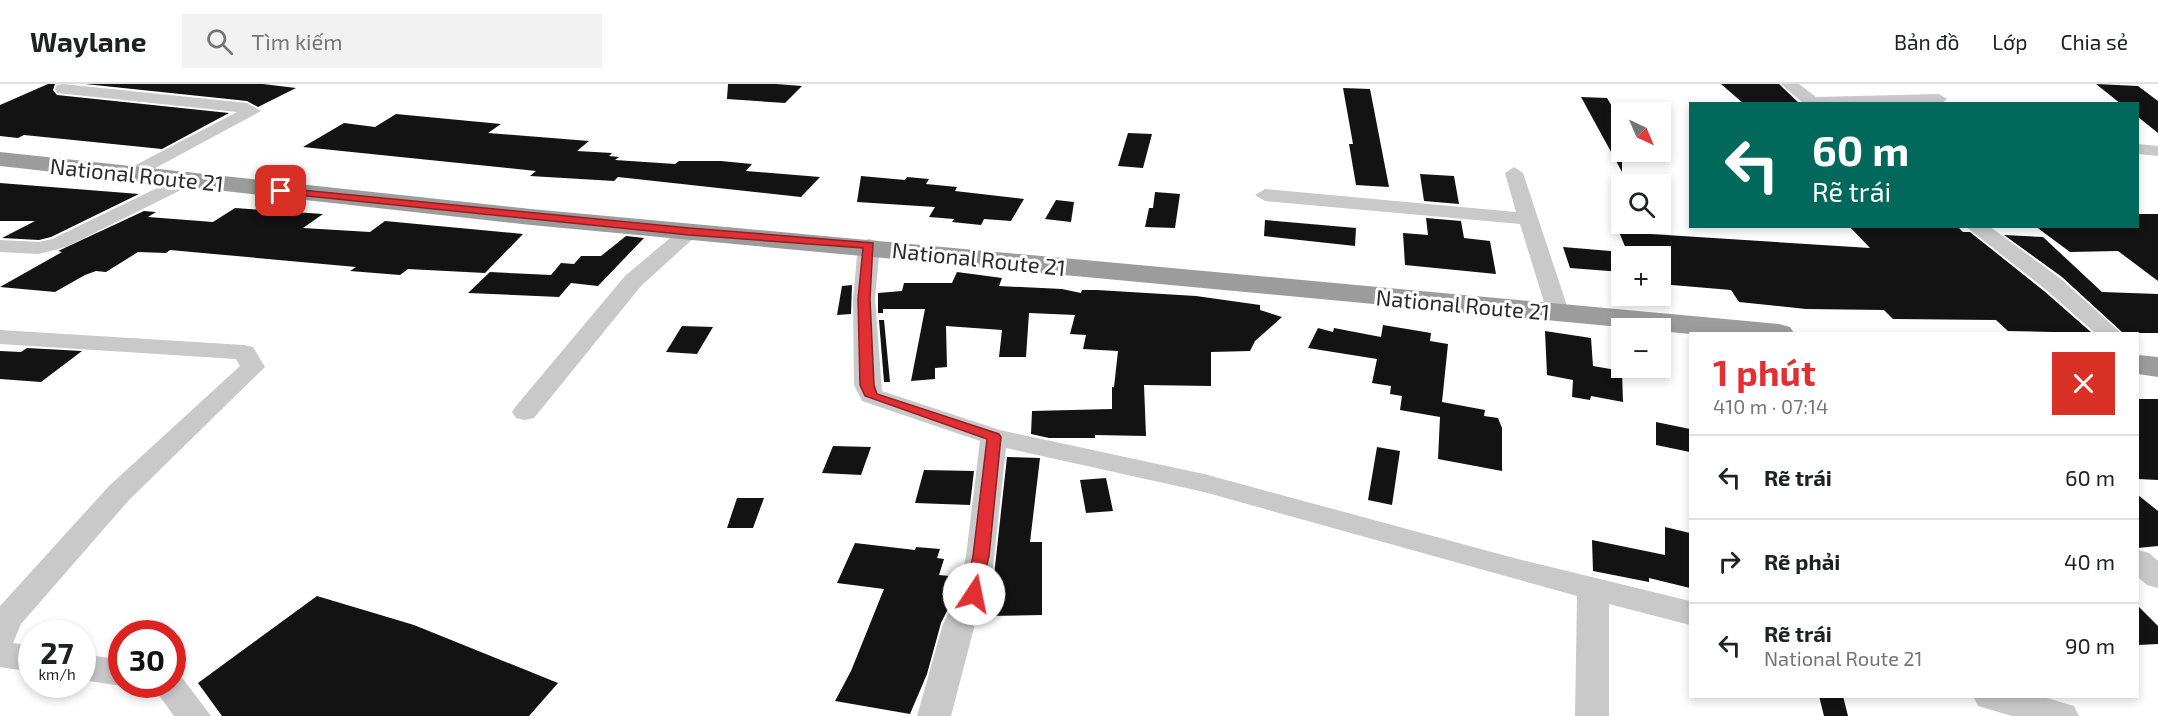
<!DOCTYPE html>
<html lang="vi">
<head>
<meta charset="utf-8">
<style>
  :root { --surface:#fff; --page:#f2f2f2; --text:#202124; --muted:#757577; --line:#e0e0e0; --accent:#e22f34 }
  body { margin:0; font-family:"Exo 2",sans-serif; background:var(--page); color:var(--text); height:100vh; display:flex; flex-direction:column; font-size:22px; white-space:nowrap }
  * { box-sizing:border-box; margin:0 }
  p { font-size:20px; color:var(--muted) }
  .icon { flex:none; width:33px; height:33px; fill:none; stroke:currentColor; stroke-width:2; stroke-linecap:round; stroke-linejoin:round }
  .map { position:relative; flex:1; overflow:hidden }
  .drawer { position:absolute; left:1689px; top:248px; width:450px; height:366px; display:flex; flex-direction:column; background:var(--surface); border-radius:0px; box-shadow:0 3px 9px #0003 }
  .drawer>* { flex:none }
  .banner { position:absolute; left:1689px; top:18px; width:450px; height:126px; border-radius:0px; box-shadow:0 3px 9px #0003; background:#00695c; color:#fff; overflow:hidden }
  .needle { width:39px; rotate:136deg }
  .buttons { position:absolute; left:1611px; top:18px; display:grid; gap:12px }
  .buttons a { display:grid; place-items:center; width:60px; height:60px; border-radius:0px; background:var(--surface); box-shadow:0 3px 9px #0003; font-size:30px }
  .speed { position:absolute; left:18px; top:536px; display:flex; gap:12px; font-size:30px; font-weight:700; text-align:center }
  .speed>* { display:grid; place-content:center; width:78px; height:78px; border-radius:50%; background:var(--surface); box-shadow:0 3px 9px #0003; line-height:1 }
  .speed small { font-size:15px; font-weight:400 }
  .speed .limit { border:9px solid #d22; background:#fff; color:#111 }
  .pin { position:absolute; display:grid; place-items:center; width:51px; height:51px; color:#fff; margin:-26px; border-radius:12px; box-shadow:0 3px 9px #0006 }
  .me { position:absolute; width:66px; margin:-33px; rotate:11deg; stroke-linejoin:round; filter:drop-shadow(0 0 4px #0008) }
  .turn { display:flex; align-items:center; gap:21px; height:126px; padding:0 24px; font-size:27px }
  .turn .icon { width:78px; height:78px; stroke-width:2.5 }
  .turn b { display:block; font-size:42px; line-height:51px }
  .round { display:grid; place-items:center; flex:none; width:63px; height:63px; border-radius:0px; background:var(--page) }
  .headline { display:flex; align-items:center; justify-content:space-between; height:102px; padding:0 24px }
  h1 { font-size:36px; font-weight:700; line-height:45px; color:var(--accent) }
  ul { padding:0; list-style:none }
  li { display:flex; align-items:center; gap:18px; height:84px; padding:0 24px; border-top:2px solid var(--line) }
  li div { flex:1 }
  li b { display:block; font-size:22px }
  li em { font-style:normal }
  header { display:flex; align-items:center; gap:36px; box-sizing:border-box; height:84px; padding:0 30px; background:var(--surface); border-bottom:2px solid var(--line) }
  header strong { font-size:28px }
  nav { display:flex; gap:33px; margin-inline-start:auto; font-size:21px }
  .search { width:420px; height:54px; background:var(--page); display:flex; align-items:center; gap:15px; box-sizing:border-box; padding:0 21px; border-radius:0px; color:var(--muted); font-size:22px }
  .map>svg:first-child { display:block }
</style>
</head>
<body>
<header>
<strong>Waylane</strong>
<div class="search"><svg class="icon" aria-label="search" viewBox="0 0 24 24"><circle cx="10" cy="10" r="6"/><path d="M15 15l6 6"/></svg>Tìm kiếm</div>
<nav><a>Bản đồ</a><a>Lớp</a><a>Chia sẻ</a></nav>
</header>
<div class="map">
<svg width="2158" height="632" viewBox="0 0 2158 632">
  <rect width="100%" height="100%" fill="#fff"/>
  <!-- building -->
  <g fill="#131313">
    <path d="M48,0h7l-2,6 4,5 172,18 -67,36 -138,-14 -6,3 -18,-2v-31z"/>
    <path d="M85,0h178l33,4 -38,19 -11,-6z"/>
    <path d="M728,0h48l26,2 -17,17 -58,-4z"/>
    <path d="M1721,0h58l21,20h-56z"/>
    <path d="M2096,0l42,2 20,15v32l-20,-16v-13h-17z"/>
    <path d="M1343,4l27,1 19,98 -33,-2 -7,-41h4z"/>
    <path d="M1581,13l26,1 6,10h9v64z"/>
    <path d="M396,30l105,10 -13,9 101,8 -12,10 35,2 -3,3 10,1 -4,3 60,4 4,-3h42l31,3 -6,7 74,6 -19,20 -183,-20 -4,4 -84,-5 6,-5 -233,-24 41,-24 31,4z"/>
    <path d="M1128,49l24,1 -9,34 -25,-2z"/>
    <path d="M1420,90l34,2 5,28 -35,-3z"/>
    <path d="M861,92l44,4 2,-3 22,2 -3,5 31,3 -2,4 69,8 -13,22 -27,-2 -3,6 -29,-3 2,-3 -25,-2 6,-10 -78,-5z"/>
    <path d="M0,99l139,11 -88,43 -12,3 -37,-2 33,-17h-35z"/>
    <path d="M1155,108l25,2 -5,34 -30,-1 4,-19h4z"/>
    <path d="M1056,116l18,2 -3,20 -26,-3z"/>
    <path d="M235,124l88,6 -20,14 67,4 15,-11 138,13 -38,39 -77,-4 -8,6 -50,-4 6,-4 -186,-17 -4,3 -28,-1 -32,20 -10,-1 -11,4 -30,17 -55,-5 62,-35 -4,-1 86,-40 12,1 -8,5 65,5z"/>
    <path d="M2138,130h20v67l-40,-30 -48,1 -35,-26h103z"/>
    <path d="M1426,134l35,3 3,17 26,3 6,33 -91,-9 -2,-32 25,2z"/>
    <path d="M1265,136l91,8 -1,18 -91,-10z"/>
    <path d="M1849,142h108l6,6h7l74,59 48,42 -84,-2 -12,-11 -103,-1 -9,-9 -78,-1 -67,-7 -8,-12 -71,-6v-28h-31l-10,-24 251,16z"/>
    <path d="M2004,151l39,2 59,55 56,2v39h-35l-61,-56z"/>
    <path d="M626,152l18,2 -46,48 -27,-3 -12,14 -91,-4 22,-21 61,3 10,-12 13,1 7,-8h20z"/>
    <path d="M1563,163l59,5v20l-52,-4z"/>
    <path d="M957,188l45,6 -3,8 63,3 19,4 1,-3h15l99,6 64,9v5l22,7 -27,24 -5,10 -39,1v34l-67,-1 2,51 -51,-1v3h-46l-18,-4 1,-23 80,-2v-22h2l4,-36 -35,-2 3,-14 -16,-1 5,-19 -46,-2 -3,44h-27l3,-27 -56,-4 1,41 -12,1v11l-24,2 14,-72h-42v4h-5v-20l24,-2 2,-8h48z"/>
    <path d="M852,201l-1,29 -14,1 5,-29z"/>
    <path d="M879,236h5l6,62h-6z"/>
    <path d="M1383,241l48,8 -1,8 18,3 -6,58 43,8 -1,6 14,2 4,10v43l-64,-12 2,-42 -40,-7 2,-14 -12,-2 1,-8 -19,-3 5,-24 -69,-11 10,-20 15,4 1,-4 47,9z"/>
    <path d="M682,242l31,1 -16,27 -31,-2z"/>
    <path d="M1545,247l46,7 2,28 29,5 1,31 -32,-6 -1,4 -18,-3 1,-17 -26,-5z"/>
    <path d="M27,264l55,3 -41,31 -41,-3v-28l21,1z"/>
    <path d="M2138,315h20v81l-20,-1z"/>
    <path d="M1656,338l34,7v23l-34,-7z"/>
    <path d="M833,362l38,1 -10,28 -39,-2z"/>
    <path d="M1377,363l23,4 -8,54 -24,-5z"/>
    <path d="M1007,373l33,1 -10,84h12v73l-56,1v-10l6,-12z"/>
    <path d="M924,386l50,1 -4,34 -55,-2z"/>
    <path d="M1106,394l7,33 -27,2 -6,-33z"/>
    <path d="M2138,411l20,16v35l-20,2z"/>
    <path d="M737,414h27l-11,30h-26z"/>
    <path d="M1665,443l25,6v55l-41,-10v4l-56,-11 -1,-31 73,15z"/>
    <path d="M855,459l60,7 1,-3 24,2 -3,9 7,1 -5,16 20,2 -3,16 -15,30 -14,51 -17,40 -75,-13 16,-30 33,-82 -47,-6z"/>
    <path d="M317,512l97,29 144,58 -29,33h-307l-24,-33z"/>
    <path d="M2138,522l20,20v18l-20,1z"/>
    <path d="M1819,612h24l5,20h-24z"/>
  </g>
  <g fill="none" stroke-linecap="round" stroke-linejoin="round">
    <!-- minor -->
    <g fill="#c9c9c9" fill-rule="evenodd">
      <path d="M63,0l184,19 14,8 -126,68 -9,-6 2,-4 109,-57 -180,-19 -2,-4 2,-4z"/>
      <path d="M1781,0h18l17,13 123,-3 8,5 -6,5h-137z"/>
      <path d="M2138,60l20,2v10l-20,-2z"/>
      <path d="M1514,83l9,6 46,139 -3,5h-16l-3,-5 -27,-88 -255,-23 -10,-6 10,-6 251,23 -11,-39z"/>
      <path d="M188,89l10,6 -3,4 -129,64 -27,7 -39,-2v-12l39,2 13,-3z"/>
      <path d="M689,142l7,2 3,4 -3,4 -55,50 -107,132 -9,2 -9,-2 -4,-6 4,-6 109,-130 57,-48z"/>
      <path d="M1965,142h24l72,53 60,54h-26l-50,-44z"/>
      <path d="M869,155l7,2 4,4 -5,54 7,92 118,39 204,44 310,84 176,43v24l-81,-21v112h-34l2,-120 -373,-104 -198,-44 -16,146 -15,30 -24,92h-34l26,-92 15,-30 8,-38 14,-115 -118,-40 -8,-16 -1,-86 5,-54 4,-4z"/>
      <path d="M0,246l244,15 9,2 12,20 -136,133 -108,124 -8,19 19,3v26l-32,-5v-61l109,-120 131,-120 -4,-7 -236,-15z"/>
      <path d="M2138,466l11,3 9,8v27l-11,-3 -9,-8z"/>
      <path d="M82,570l40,6v24h7l-7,2 -40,-6z"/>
      <path d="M172,588l8,3 31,41h-37l-23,-32h21z"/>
      <path d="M1973,612h67l34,10 5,10h-67l-34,-10z"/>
    </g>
    <!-- trunk -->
    <g fill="#9c9c9c" fill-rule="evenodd">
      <path d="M0,68l531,57 1248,115 11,3 4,6 -104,1 -30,-3v-3h-29l-1100,-103 -531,-59z"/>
      <path d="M2138,271l20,2v20l-20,-3z"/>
    </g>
  </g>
  <!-- route -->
  <path fill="#e22f34" stroke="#931f22" stroke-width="1.5" d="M281,104l408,40 184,15 -3,56 4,86 3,9 122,40 2,3 -12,119 -10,42 -5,2 -9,-6 8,-38 14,-117 -122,-43 -5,-11 -2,-86 5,-51 -174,-13 -411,-42 -2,-2z"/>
  <g text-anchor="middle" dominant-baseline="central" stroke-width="6" stroke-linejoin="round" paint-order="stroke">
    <!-- street labels -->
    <g font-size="22" fill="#2c2c2c" stroke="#fff">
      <text transform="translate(137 90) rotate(6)">National Route 21</text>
      <text transform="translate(979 174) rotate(6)">National Route 21</text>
      <text transform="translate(1463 220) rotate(5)">National Route 21</text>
    </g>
  </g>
</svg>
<div class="buttons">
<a><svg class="needle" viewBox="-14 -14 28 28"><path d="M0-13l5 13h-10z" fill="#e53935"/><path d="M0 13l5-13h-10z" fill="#757577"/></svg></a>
<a><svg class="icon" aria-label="search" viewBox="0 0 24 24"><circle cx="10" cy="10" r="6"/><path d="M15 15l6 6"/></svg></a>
<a>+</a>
<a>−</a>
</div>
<div class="speed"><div>27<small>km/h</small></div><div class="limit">30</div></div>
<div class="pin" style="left:281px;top:107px;background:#d93025"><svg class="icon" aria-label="arrive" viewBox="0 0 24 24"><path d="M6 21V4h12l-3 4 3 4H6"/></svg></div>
<svg class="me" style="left:974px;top:510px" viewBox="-20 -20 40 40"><circle r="19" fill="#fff"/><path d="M0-13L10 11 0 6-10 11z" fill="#e22f34"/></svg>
<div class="banner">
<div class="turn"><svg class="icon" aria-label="left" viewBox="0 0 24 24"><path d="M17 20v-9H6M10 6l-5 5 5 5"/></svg><div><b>60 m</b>Rẽ trái</div></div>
</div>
<section class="drawer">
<div class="headline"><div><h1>1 phút</h1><p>410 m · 07:14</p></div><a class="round" style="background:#d93025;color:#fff"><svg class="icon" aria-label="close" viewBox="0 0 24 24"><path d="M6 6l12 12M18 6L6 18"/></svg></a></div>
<ul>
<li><svg class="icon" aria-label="left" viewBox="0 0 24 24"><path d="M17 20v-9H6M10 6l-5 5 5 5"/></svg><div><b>Rẽ trái</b></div><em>60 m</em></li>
<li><svg class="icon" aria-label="right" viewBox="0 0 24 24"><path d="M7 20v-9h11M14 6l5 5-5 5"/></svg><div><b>Rẽ phải</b></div><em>40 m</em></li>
<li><svg class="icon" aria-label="left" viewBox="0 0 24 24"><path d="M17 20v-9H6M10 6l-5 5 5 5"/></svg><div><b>Rẽ trái</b><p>National Route 21</p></div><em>90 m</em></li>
</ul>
</section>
</div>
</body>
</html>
